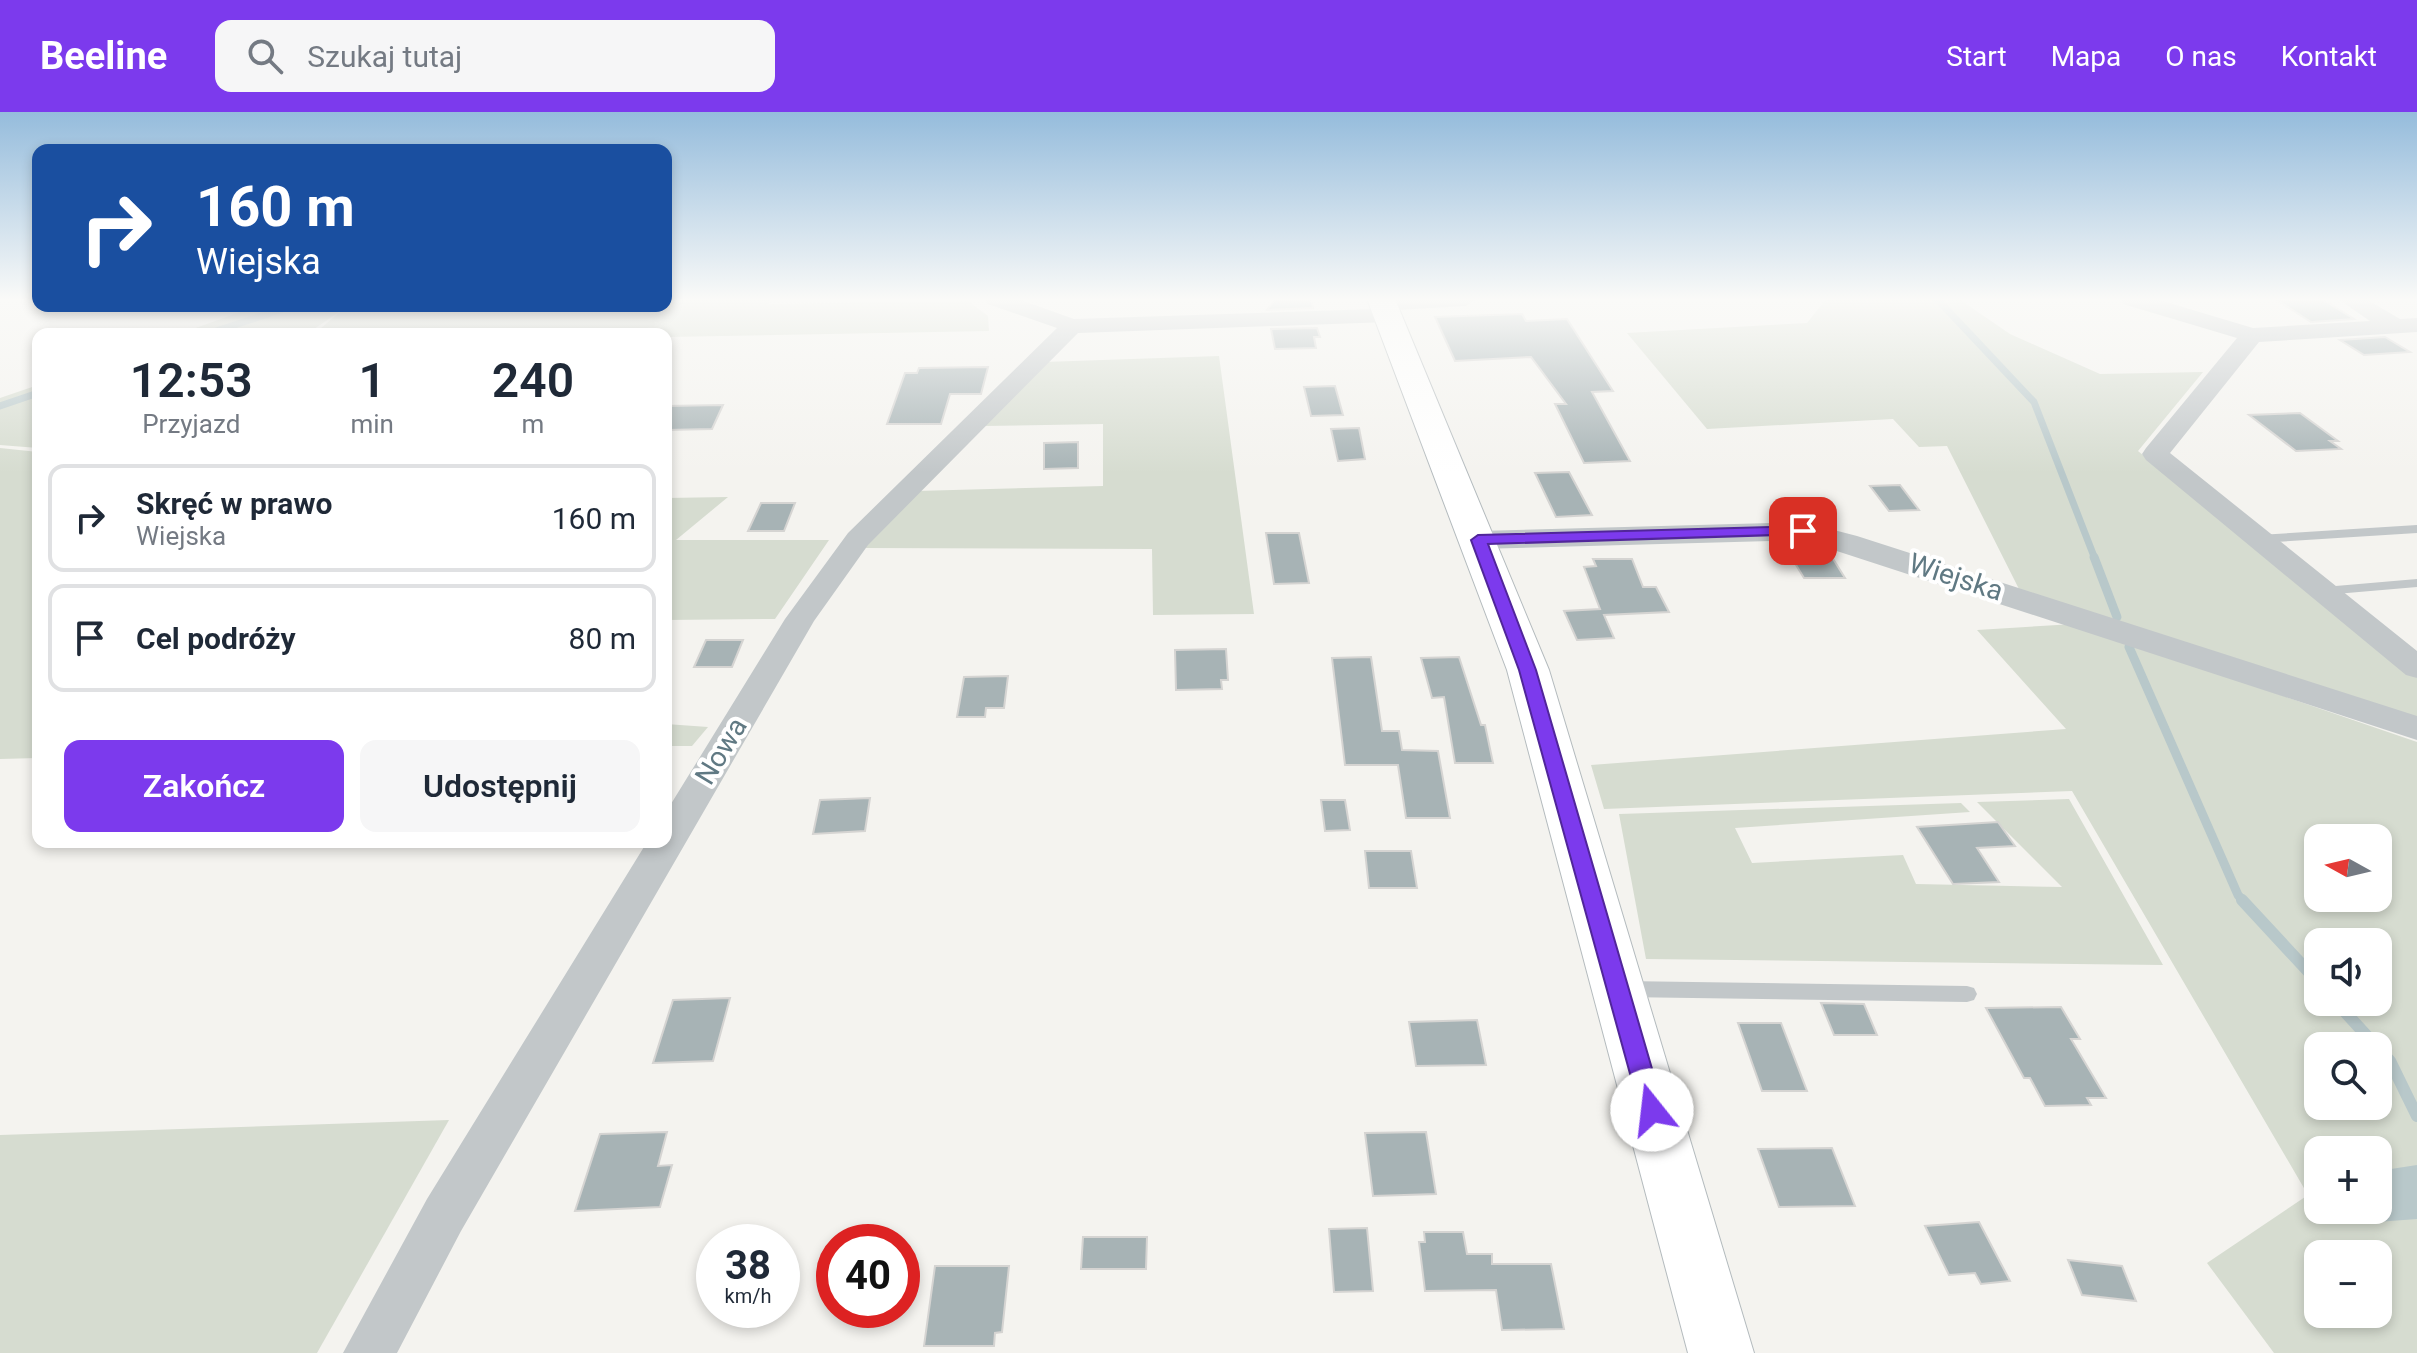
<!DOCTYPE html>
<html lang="pl">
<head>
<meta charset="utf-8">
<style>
  :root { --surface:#fff; --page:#f6f6f7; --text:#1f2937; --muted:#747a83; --line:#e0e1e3; --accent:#7c3aed }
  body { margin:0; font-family:Roboto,sans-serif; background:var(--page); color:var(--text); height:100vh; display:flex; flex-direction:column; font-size:30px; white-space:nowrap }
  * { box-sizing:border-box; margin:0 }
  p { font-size:26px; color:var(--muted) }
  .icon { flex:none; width:44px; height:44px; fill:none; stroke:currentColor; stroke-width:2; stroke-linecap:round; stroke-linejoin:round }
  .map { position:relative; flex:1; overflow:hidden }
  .details { position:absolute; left:32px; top:216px; width:640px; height:520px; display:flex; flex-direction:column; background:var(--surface); border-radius:16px; box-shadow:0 4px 12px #0003 }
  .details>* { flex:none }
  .banner { position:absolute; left:32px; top:32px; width:640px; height:168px; border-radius:16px; box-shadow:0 4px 12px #0003; background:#1a4fa0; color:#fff; overflow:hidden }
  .needle { width:52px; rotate:278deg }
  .tools { position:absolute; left:2304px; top:712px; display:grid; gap:16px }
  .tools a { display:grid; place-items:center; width:88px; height:88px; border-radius:16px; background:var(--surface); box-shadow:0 4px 12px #0003; font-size:40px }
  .speed { position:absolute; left:696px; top:1112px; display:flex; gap:16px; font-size:40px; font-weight:700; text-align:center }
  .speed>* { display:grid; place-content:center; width:104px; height:104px; border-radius:50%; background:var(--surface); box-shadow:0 4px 12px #0003; line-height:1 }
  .speed small { font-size:20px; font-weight:400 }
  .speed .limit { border:12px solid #d22; background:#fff; color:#111 }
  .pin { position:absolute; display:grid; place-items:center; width:68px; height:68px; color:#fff; margin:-34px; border-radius:16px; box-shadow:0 4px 12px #0006 }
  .me { position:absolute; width:88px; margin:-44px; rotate:344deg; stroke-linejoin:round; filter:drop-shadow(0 0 6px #0008) }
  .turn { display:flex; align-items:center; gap:28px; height:168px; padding:0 32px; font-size:36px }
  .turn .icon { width:104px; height:104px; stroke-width:2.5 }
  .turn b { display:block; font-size:56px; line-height:68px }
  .eta { display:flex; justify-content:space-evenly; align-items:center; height:136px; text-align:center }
  .eta b { font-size:48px; font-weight:600; line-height:56px }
  .primary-button { display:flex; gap:16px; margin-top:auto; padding:16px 32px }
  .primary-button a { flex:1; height:92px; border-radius:16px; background:var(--accent); color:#fff; font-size:32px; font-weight:600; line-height:92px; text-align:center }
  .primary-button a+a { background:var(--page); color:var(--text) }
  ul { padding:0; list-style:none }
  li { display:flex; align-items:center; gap:24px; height:108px; margin:0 16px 12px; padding:0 16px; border:4px solid var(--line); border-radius:16px }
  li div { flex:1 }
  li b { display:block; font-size:30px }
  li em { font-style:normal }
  header { display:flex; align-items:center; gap:48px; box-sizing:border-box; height:112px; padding:0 40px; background:var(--accent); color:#fff }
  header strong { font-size:38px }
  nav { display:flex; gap:44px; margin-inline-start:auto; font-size:28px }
  .search { width:560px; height:72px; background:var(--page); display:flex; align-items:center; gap:20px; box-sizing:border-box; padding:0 28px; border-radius:16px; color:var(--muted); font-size:30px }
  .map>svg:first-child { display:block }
</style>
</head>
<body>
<header>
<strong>Beeline</strong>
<div class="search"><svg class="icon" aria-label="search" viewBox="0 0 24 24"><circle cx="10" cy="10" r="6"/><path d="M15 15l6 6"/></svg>Szukaj tutaj</div>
<nav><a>Start</a><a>Mapa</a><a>O nas</a><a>Kontakt</a></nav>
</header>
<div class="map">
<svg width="2417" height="1241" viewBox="0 0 2417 1241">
  <rect width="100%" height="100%" fill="#f4f3ef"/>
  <!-- green -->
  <g fill="#d6dcd0" fill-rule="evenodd">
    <path d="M666,187h104l-1,5 199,-3 20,15 1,15 -323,6v-3h-352l32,-27 -39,27h-128l78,-28h409z"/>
    <path d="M1826,187h133l51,35 90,40 103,-2 -65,79 279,227v42l-396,-127 -74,-147 -28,1 -26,-28 -186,10 -80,-96 180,-10z"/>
    <path d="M1219,244l35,258 -101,1 -1,-66 -290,-1 54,-57 187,-5v-62l-121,2 62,-64z"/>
    <path d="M38,273v63l-38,-3v-47z"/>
    <path d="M0,336l38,4v306l-38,1z"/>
    <path d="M728,385l-52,43h153l-54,79 -109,1v-122z"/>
    <path d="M2074,512l343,118v611h-143l-67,-90 101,-68 -236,-404 -468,18 -13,-44 475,-36 -89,-99zM2318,726h60v60h-60zM2318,830h60v60h-60zM2318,934h60v60h-60zM2318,1038h60v60h-60zM2318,1142h60v60h-60z"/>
    <path d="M666,612l42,3 -16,19h-26z"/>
    <path d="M2069,687l94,166 -517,-6 -27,-145 342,-11 9,9 -235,16 17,35 151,-8 13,29 146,3 -85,-85z"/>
    <path d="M449,1008l-132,233h-317v-218z"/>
  </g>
  <!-- water -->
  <path fill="#b8c8ca" d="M2417,1053v54l-40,3 -9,-12h10v-39z"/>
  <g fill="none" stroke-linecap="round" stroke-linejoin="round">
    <!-- stream-far2 -->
    <g stroke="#b8c8ca" stroke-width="7">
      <path d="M1937,187l97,103 61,157"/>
      <path d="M207,222l85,-28"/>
      <path d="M0,294l38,-13"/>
    </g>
    <!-- stream-far1 -->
    <g stroke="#b8c8ca" stroke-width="9">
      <path d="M2094,445l23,60"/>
      <path d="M2129,535l109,248 6,7"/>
    </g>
    <!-- stream -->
    <g stroke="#b8c8ca" stroke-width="12">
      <path d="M2242,788l76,82"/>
      <path d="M2336,890l40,44"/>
      <path d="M2378,936l12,13 27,55"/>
    </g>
  </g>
  <!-- building -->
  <g fill="#a7b3b5" stroke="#d5d4d2" stroke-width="2">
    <path d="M1275,187h36l2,9 -46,2z"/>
    <path d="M2275,187h47l32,20 -43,3z"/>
    <path d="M1522,202l4,7 41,-2 46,72 -21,1 38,69 -46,2 -29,-59h11l-35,-47 -76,4 -20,-44z"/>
    <path d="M1317,216l3,9h-6l2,11 -41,1 -4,-20z"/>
    <path d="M2385,225l25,15 -46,3 -24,-15z"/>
    <path d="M988,255l-7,27h-31l-9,30h-54l18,-51h12l2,-5z"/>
    <path d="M1335,274l8,29 -32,1 -7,-29z"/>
    <path d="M723,293l-11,24 -46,1v-24z"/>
    <path d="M2300,301l38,28h-8l11,8 -45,2 -47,-36z"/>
    <path d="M1359,316l6,31 -27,2 -7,-32z"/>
    <path d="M1078,330v26l-34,1v-26z"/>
    <path d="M1569,360l7,13 16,30 -36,2 -21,-44z"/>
    <path d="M1900,373l19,25 -30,1 -19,-25z"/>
    <path d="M761,391h34l-11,28h-36z"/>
    <path d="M1266,421h33l10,50 -35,1z"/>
    <path d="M1830,442l15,24h-41l-14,-23z"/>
    <path d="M1593,447h39l11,28h13l13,25 -65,3 10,23 -37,2 -13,-29 36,-2 -16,-42 12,-1z"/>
    <path d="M706,528h37l-11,27h-38z"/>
    <path d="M1226,537l2,31h-7l1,9 -46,1 -1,-40z"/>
    <path d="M1371,545l11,74h17l3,19 36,1 12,67h-44l-8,-53h-53l-13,-107z"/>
    <path d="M1459,545l22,68h4l8,38h-38l-11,-66 -12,1 -11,-40z"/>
    <path d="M1008,564l-4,32h-18l-1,9h-28l7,-40z"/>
    <path d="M870,686l-5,33 -52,3 7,-34z"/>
    <path d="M1321,688h24l5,30 -25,1z"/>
    <path d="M1998,710l17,24 -38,2 22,34 -46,2 -36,-57z"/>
    <path d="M1365,739h46l6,37h-48z"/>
    <path d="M730,886l-17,63 -60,2 20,-63z"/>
    <path d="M1821,891l43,1 13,31h-43z"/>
    <path d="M2061,895l19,32h-9l35,59h-19l4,7 -46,1 -15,-28h-6l-38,-70z"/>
    <path d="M1477,908l9,45 -70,1 -7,-44z"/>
    <path d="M1738,911h43l26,68h-45z"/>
    <path d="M667,1020l-9,34 14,-1 -12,42 -85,4 25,-77z"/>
    <path d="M1426,1020l10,62 -63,2 -8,-63z"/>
    <path d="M1832,1036l23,58 -76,1 -21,-58z"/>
    <path d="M1979,1110l31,59 -29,3 -6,-11 -26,2 -24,-49z"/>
    <path d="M1367,1116l6,63 -39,1 -5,-63z"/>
    <path d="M1424,1120h39l4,22h25v10h59l13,65 -62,1 -6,-40 -71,1 -6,-49h6z"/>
    <path d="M1083,1125h64l-1,32h-65z"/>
    <path d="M2068,1148l54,6 14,35 -54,-6z"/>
    <path d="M935,1154h74l-7,66 -7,1 -1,13h-70z"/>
  </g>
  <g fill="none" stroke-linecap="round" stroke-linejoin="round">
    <defs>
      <path id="secondary" d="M1367,187h28l154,371 205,683h-66l-181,-683z"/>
    </defs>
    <!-- secondary casing -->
    <use href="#secondary" stroke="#b4bbbe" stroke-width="2"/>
    <!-- lane -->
    <g fill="#c2c7c9" fill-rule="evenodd">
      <path d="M2417,413v8l-158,10 -7,-4 7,-4z"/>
      <path d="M2417,467v8l-93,8 -7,-4 7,-4z"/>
      <path d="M1623,869l344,5 7,2 3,6 -3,6 -7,2 -344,-5 -7,-2 -3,-6 3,-6z"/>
    </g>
    <!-- street -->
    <g fill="#c2c7c9" fill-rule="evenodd">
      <path d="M985,187h33l56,20 301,-10 -3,-5 3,-5h102l-11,7 -71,4 4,5 -3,5 -8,2 -310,11 -210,212 -54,76 -353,610 -64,122h-54l84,-154 220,-357h19v-30l119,-193 63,-86 209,-205 -69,-24z"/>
      <path d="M2120,187h36l97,29 117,-7 -32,-22h28l34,20 17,-1v14l-158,10 -89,111 247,198v27l-11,-3 -260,-215 -4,-6 4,-6 91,-110 -114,-34z"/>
      <path d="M1803,410l54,14 560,180v24l-614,-200 -325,9 -10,-3 -4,-6 4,-6 10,-3z"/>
    </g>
    <!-- secondary -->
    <use href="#secondary" fill="#fff" fill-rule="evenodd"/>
  </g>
  <!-- sky -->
  <linearGradient id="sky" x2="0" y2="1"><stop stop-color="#95bcdc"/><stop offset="0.52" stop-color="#fafaf8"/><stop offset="1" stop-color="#fafaf8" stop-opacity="0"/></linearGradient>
  <rect width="2417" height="361" fill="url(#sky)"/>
  <!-- route -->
  <path fill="#7c3aed" stroke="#51269a" stroke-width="2" d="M1803,414l7,5 -2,3 -320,10 48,126 128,440 -3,7 -9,4 -8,-4 -4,-7 -121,-440 -48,-130 7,-5z"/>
  <g text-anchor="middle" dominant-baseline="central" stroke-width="8" stroke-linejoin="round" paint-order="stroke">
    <!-- street labels -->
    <g font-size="28" fill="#607983" stroke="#fff">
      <text transform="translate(1956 465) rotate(18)">Wiejska</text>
      <text transform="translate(721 639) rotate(-59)">Nowa</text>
    </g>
  </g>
</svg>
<div class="tools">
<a><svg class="needle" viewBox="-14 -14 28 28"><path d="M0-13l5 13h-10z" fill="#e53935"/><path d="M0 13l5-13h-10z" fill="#747a83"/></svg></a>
<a><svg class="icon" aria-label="sound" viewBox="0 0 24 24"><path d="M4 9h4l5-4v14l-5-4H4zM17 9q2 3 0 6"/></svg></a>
<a><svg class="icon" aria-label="search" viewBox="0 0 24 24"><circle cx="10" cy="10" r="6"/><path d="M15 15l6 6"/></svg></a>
<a>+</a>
<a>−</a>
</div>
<div class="speed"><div>38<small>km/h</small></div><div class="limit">40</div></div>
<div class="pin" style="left:1803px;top:419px;background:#d93025"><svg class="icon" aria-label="arrive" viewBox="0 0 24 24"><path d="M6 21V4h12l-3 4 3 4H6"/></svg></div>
<svg class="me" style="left:1652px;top:998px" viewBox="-20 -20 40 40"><circle r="19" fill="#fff"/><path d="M0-13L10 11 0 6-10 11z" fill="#7c3aed"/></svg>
<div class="banner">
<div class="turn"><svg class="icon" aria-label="right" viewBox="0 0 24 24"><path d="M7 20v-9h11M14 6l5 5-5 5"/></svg><div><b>160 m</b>Wiejska</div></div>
</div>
<section class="details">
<div class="eta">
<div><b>12:53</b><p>Przyjazd</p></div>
<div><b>1</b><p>min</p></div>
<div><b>240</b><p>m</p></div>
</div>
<ul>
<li><svg class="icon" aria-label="right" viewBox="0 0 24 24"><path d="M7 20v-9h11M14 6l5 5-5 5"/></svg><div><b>Skręć w prawo</b><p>Wiejska</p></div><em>160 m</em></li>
<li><svg class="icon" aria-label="arrive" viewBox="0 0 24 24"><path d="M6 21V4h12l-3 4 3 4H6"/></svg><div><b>Cel podróży</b></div><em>80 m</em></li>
</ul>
<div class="primary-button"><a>Zakończ</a><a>Udostępnij</a></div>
</section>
</div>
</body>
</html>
